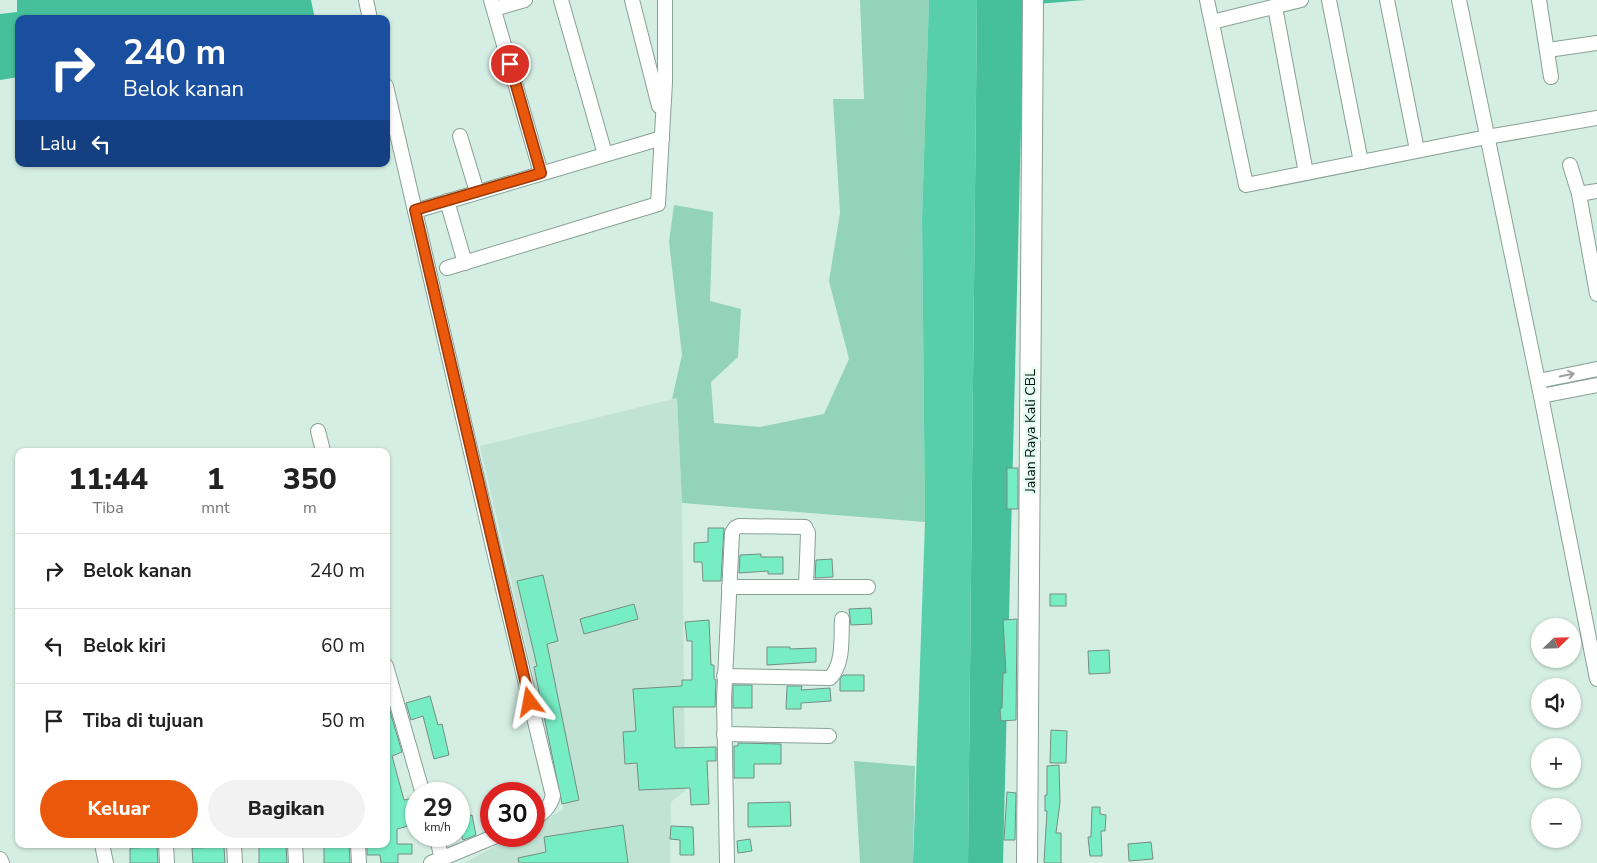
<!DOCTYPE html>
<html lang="id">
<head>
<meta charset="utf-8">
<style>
  :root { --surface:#fff; --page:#f2f2f2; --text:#222; --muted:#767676; --line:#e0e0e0; --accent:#ea580c }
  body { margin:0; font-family:"Nunito Sans",sans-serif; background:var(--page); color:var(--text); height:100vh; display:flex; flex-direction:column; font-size:19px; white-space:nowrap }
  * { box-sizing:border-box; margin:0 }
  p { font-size:16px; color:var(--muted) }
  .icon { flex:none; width:28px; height:28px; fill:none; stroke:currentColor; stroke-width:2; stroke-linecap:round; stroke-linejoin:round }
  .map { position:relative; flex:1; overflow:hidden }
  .details { position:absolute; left:15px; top:448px; width:375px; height:400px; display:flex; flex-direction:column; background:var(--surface); border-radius:10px; box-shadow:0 1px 4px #0004 }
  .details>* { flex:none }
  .guide { position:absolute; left:15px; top:15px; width:375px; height:152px; border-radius:10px; box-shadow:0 1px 4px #0004; background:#1a4fa0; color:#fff; overflow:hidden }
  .needle { width:32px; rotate:67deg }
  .controls { position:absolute; left:1531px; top:618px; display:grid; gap:10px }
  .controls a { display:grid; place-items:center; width:50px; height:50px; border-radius:50%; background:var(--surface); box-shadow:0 1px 4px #0004; font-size:25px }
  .speed { position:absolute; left:405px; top:782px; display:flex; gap:10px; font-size:25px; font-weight:700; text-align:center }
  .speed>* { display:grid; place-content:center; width:65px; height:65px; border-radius:50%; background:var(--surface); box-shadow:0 1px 4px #0004; line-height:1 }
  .speed small { font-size:12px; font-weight:400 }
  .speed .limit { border:8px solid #d22; background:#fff; color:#111 }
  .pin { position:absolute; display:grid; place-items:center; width:42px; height:42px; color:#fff; margin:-21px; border:2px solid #fff; border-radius:50%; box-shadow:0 1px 5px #0007 }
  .me { position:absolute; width:55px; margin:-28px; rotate:347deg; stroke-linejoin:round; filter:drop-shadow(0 0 4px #0008) }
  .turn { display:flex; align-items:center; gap:18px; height:105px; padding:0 25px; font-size:22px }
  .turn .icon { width:65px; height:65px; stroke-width:2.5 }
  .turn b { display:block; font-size:35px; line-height:42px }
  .then { display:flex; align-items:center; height:48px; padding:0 25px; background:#0003; gap:10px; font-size:19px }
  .eta { display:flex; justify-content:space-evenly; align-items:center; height:85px; text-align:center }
  .eta b { font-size:30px; font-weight:800; line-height:35px }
  .action { display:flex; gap:10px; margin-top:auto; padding:10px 25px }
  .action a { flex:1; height:58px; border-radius:30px; background:var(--accent); color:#fff; font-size:20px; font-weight:800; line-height:58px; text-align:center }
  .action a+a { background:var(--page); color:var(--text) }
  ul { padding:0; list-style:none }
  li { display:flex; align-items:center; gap:15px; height:75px; padding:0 25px; border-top:1px solid var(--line) }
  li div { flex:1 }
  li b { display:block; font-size:19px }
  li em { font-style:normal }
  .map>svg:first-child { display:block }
</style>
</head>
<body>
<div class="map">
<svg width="1597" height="863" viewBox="0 0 1597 863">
  <rect width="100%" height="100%" fill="#d5eee4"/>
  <!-- built -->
  <path fill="#c1e3d5" d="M677,398l5,105 3,288 -14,11 -1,61h-206l51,-27h19v-10l30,-17 -84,-363z"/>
  <!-- green -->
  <g fill="#93d3bb">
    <path d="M860,0h69l-7,219 3,303 -243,-19 -5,-105 -5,1 10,-44 -13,-113 5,-37 39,7 -3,89 31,8 -3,48 -27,25 3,41 46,4 64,-13 25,-55 -20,-78 11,-68 -7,-114h31z"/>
    <path d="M854,761l61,5 -2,97h-53z"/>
  </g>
  <!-- forest -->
  <g fill="#46c09b">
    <path d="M17,0h294l4,19h-296v58l-19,3v-66l17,-2z"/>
    <path d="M977,0h109l-62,5 -21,858h-35z"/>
  </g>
  <!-- water -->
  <path fill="#57cfa9" d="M929,0h48l-9,863h-55l12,-341 -3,-303z"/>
  <!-- building -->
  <g fill="#77edc5" stroke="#768d83">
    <rect x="1007" y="468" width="11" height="41"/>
    <path d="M708,528h16l-3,53h-18l-1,-19h-8v-19l14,-1z"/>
    <path d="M761,554v3h22v17h-15v-3l-29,2 1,-18z"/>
    <path d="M832,559l1,18 -18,1 1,-18z"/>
    <path d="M543,575l15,66 -11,3 32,156 -17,4 -28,-137 3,-1 -20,-85z"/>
    <rect x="1050" y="594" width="16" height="12"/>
    <path d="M634,604l4,15 -54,15 -4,-15z"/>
    <path d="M871,608l1,16 -21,1 -2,-16z"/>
    <path d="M1017,619l-1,101 -15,1 -1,-12 2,-1 1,-35h3l-3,-53z"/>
    <path d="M709,620l2,45h3v14l2,1 -1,27h-42l2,41 41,-1v14h-9l2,43 -18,1 -1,-17 -51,2 -2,-27 -12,1 -2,-32 13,-1 -3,-42 49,-3v-6h10v-39h-5l-2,-19z"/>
    <path d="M767,647h23v2l26,-1v14l-49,3z"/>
    <path d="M1109,650l1,23 -21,1 -1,-23z"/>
    <path d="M843,675h21v16h-24v-12z"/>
    <rect x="733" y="685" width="19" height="23"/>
    <path d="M787,686h15l-1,4 29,-2 1,13 -30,2v6h-15z"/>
    <path d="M430,696l8,29 4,-1 7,31 -15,4 -11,-43 -12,4 -5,-17z"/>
    <path d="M389,708l13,44 -10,4 12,44 9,-2 3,13v13l-19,5v15h15v10h-14v9h-17l-1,-8h-13v-11h19v-135z"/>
    <path d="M1051,730l16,1 -1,32h-16z"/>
    <path d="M738,743l43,1v20h-27v14h-20v-32h4z"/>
    <path d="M1059,765l1,37 -4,31h5v30h-16l-1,-1 3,-51h-2v-16h2v-29z"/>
    <path d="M1007,792l9,1 -1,47h-11z"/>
    <path d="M790,802l1,24 -43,1v-24z"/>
    <path d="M1092,807h8v7l6,1 -1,16h-4l1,25h-12l-2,-19h3z"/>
    <path d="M472,815l4,20 -13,5 -4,-12v-10z"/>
    <path d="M623,825l5,38h-109l-1,-5 28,-6 -2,-15z"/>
    <path d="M671,826l22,1 1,28h-14v-15l-10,-1z"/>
    <path d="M750,839l2,12 -14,2 -1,-12z"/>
    <path d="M1151,842l2,17 -24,2 -1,-17z"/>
    <path d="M259,844h27l1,19h-28z"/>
    <path d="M324,844h25l1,19h-26z"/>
    <path d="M157,847l1,16h-28v-15z"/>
    <path d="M224,847l1,16h-32l-1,-15z"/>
  </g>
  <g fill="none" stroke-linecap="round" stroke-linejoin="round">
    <defs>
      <g id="minor">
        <path d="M366,0l4,19"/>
        <path d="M491,0l50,173"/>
        <path d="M561,0l44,154"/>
        <path d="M632,0l27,106"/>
        <path d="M1207,0l39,185 241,-48 110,-19"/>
        <path d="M1329,0l32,162"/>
        <path d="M1387,0l30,150"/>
        <path d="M1459,0l82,396 56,283"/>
        <path d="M1539,0l12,77"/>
        <path d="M1275,7l31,166"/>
        <path d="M494,9l31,-9"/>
        <path d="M1212,22l89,-22"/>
        <path d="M1548,50l49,-7"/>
        <path d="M386,86l110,474 57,236c-3,11 -9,16 -19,23"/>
        <path d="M460,136l17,56"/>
        <path d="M1570,165l9,29 18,100"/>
        <path d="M1579,194l18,-3"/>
        <path d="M447,201l18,62"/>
        <path d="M415,211l247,-73"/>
        <path d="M447,268l211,-64 7,-122v-82"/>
        <path d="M1538,381l59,-12"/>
        <path d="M1541,396l56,-11"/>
        <path d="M318,431l5,20"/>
        <path d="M729,587h139"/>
        <path d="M386,666l37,128"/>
        <path d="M724,676l106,2c14,-14 11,-40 12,-59"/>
        <path d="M724,734l105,2"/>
        <path d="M436,836l6,22"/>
        <path d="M102,844l4,19"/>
        <path d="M166,844l1,19"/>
        <path d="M234,844l1,19"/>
        <path d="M295,844l1,19"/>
        <path d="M358,844l1,19"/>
        <path d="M0,859l2,4"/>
        <path d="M431,863l65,-27"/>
        <path d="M727,863l-3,-163 8,-167 3,-5 4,-2 66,1 3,6 -2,54"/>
      </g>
      <path id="secondary" d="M1027,863l6,-863"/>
    </defs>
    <!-- minor casing -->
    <use href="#minor" stroke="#88a096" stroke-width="16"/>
    <!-- secondary casing -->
    <use href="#secondary" stroke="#88a096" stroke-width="22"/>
    <!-- minor -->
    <use href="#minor" stroke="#fff" stroke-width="14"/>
    <!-- secondary -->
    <use href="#secondary" stroke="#fff" stroke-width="20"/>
  </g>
  <!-- one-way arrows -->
  <defs><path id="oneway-shaft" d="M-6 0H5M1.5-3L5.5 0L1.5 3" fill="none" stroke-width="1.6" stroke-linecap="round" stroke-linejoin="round" transform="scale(1.25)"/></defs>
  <use stroke="#9c9f9e" href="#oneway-shaft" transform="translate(1567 375) rotate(-12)"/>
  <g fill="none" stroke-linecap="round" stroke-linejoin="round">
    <defs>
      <path id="route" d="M510,64l31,109 -126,37 115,492"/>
    </defs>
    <!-- route casing -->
    <use href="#route" stroke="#983908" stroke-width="12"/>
    <!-- route -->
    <use href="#route" stroke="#ea580c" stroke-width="9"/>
  </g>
  <g text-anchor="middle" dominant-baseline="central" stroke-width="5" stroke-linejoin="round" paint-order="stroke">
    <!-- street labels -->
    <g font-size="14" fill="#070f0c" stroke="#e2fcf1">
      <text transform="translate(1030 431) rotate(-90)">Jalan Raya Kali CBL</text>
    </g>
  </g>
</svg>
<div class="controls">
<a><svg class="needle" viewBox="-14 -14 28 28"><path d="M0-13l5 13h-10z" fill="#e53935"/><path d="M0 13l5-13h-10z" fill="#767676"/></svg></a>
<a><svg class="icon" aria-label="sound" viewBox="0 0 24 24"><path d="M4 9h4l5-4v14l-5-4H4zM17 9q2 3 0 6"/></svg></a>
<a>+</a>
<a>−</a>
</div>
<div class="speed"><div>29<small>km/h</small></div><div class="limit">30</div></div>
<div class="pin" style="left:510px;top:64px;background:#d93025"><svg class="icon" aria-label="arrive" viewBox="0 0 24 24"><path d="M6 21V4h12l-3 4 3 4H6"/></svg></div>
<svg class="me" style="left:530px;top:702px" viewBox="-20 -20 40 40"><path d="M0-17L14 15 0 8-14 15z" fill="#ea580c" stroke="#fff" stroke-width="4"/></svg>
<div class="guide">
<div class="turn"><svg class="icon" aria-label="right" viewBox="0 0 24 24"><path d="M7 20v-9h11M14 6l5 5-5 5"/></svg><div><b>240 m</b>Belok kanan</div></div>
<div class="then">Lalu<svg class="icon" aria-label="left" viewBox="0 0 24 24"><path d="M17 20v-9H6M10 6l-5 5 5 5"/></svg></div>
</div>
<section class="details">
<div class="eta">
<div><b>11:44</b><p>Tiba</p></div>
<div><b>1</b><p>mnt</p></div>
<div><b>350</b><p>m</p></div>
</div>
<ul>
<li><svg class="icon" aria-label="right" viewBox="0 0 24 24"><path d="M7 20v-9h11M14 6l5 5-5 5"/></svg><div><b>Belok kanan</b></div><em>240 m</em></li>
<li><svg class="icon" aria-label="left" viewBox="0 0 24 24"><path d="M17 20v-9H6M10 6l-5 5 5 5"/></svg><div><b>Belok kiri</b></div><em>60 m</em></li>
<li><svg class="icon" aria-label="arrive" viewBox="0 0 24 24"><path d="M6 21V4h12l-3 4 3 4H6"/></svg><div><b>Tiba di tujuan</b></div><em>50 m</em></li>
</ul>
<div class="action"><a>Keluar</a><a>Bagikan</a></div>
</section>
</div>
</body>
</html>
